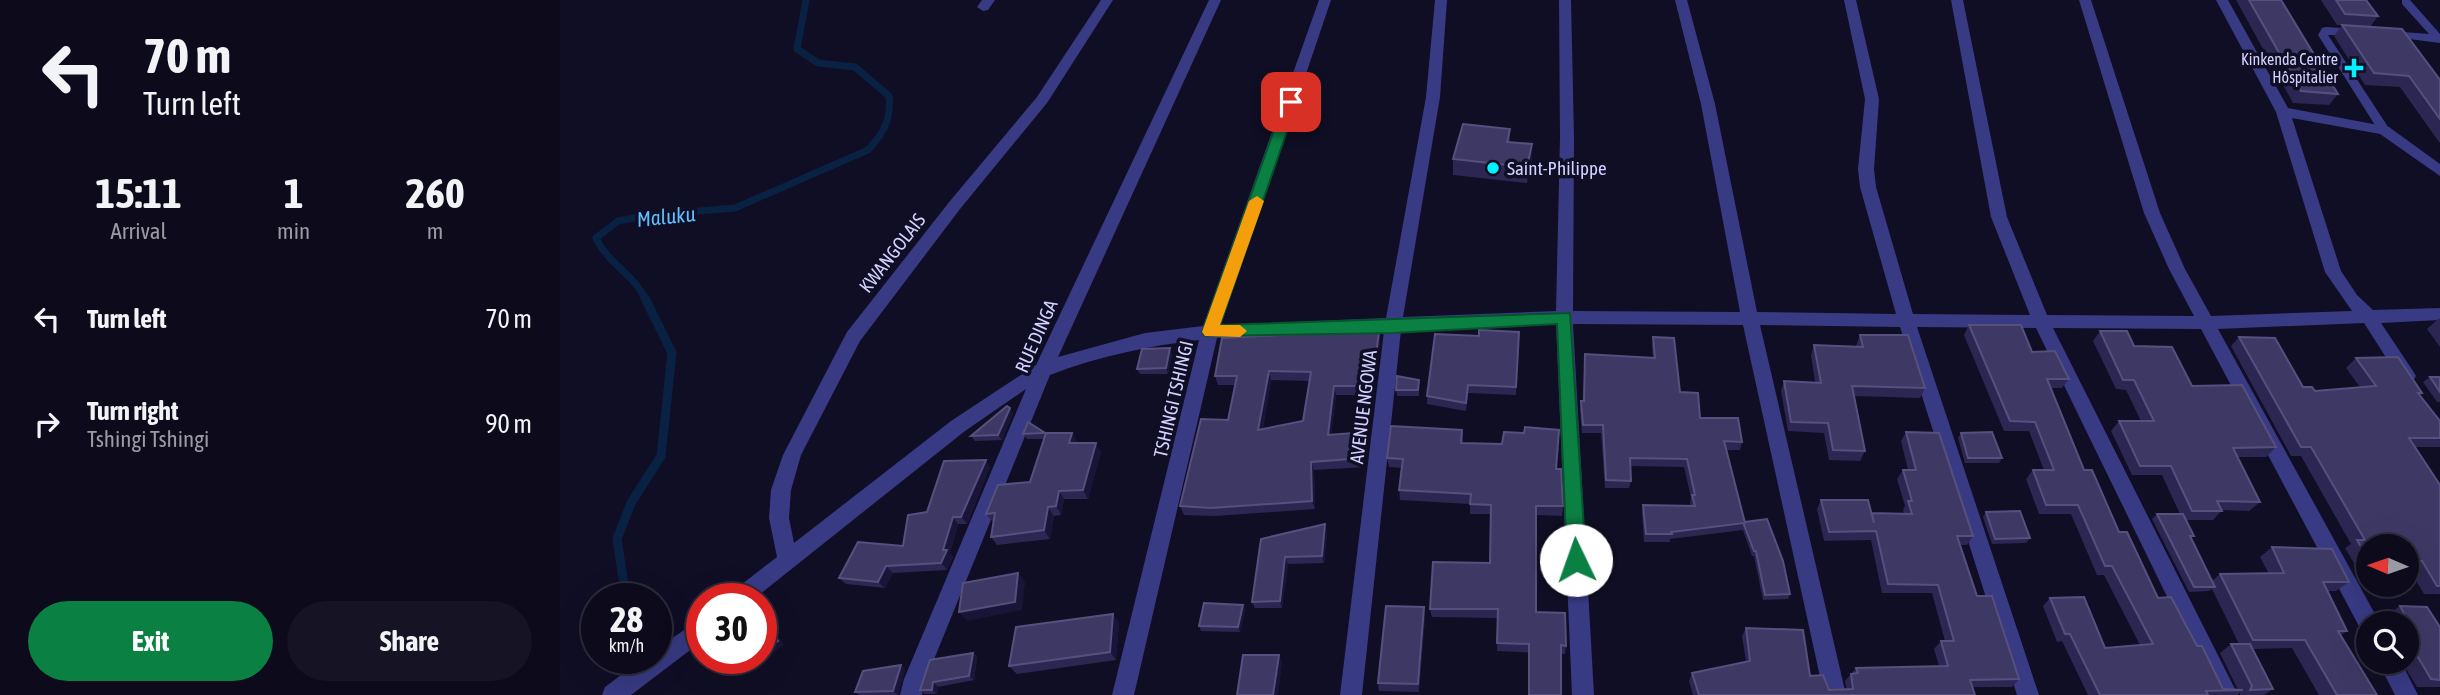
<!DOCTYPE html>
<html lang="en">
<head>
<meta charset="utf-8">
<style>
  :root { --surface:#0c0a1b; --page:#151324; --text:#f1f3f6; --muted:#9a9aa3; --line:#2c2b3a; --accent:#0b8043 }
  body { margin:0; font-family:"Asap Condensed",sans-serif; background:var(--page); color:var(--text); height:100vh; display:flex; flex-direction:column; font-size:26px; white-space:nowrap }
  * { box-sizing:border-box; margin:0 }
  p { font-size:23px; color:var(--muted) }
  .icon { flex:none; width:38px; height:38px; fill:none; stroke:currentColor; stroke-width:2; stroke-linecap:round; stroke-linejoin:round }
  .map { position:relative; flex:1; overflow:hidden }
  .side { display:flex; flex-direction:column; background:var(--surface); width:560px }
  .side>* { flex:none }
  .banner { background:#0c0a1b; color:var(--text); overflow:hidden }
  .needle { width:46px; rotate:272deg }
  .controls { position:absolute; left:1796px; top:534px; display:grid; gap:14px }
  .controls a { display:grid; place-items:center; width:63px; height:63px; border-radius:50%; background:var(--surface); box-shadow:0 7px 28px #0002,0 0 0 2px var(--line); font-size:35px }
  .speed { position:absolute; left:21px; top:583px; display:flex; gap:14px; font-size:35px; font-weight:700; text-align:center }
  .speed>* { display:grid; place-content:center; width:91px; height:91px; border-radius:50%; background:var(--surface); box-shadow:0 7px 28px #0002,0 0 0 2px var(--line); line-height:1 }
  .speed small { font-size:18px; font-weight:400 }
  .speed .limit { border:10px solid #d22; background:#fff; color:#111 }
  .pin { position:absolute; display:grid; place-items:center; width:60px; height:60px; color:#fff; margin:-30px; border-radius:14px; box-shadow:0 4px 10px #0006 }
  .me { position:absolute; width:77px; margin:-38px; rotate:357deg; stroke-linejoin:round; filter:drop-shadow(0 0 5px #0008) }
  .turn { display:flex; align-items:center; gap:24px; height:147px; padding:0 28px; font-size:32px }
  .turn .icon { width:91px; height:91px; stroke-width:2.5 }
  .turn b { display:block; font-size:49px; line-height:60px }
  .eta { display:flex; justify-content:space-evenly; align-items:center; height:119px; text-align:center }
  .eta b { font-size:42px; font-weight:700; line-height:49px }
  .cta { display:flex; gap:14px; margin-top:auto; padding:14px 28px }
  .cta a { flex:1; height:80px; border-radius:42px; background:var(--accent); color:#fff; font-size:28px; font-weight:700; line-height:80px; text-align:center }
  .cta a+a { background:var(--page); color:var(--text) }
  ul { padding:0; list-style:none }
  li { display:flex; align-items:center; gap:21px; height:105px; padding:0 28px }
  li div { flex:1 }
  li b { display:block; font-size:26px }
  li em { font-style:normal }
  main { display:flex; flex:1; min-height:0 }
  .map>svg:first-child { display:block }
</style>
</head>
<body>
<main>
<section class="side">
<div class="banner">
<div class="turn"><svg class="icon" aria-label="left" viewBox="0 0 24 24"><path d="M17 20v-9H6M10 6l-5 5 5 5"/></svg><div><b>70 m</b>Turn left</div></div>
</div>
<div class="eta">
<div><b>15:11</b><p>Arrival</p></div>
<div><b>1</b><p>min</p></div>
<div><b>260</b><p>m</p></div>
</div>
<ul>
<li><svg class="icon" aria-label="left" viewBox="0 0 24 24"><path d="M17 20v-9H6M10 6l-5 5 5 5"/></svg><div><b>Turn left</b></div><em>70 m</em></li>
<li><svg class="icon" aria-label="right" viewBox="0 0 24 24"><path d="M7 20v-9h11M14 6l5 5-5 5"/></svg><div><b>Turn right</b><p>Tshingi Tshingi</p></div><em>90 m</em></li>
</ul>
<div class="cta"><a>Exit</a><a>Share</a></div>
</section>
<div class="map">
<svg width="1880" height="695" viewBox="0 0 1880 695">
  <rect width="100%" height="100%" fill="#100e24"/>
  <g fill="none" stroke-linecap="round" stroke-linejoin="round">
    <!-- stream-far1 -->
    <path stroke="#092142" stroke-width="7" d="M86,300c-13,-27 -38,-36 -50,-62l22,-17 32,-6 85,-7 133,-58c16,-17 23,-30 21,-54l-34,-29 -37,-4 -21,-14 9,-49"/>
    <!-- stream -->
    <path stroke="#092142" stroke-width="9" d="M66,598l-9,-59 14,-36 30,-47 11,-103 -27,-55"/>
    <!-- lane -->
    <g fill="#383a84" fill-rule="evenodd">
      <path d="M1842,0h8l30,34v9l-54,-7v-4l4,-1 39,3 -27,-30z"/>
      <path d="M1766,27l30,2 5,3 -5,3h-28l62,95 -2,3h-8l-62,-98 4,-7z"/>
    </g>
    <!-- street -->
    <g fill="#383a84" fill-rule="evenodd">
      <path d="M422,0h13l-7,10 -5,1 -6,-4z"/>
      <path d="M541,0h12l-66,103 -87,106 -100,132 -59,114 -10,35 -2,28 5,25 157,-122 85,-56 173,-365h12l-163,357 87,-24 58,-7 116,-326h12l-110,325 165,-7 40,-221 9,-97h12l-7,97 -37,220 153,-6 4,-173 -1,-138h12l3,138 -1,173 167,1 -39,-208 -26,-104h12l28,104 42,208 139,2 -36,-127 -2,-18 7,-70 -21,-99h12l23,99 -5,70 2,18 37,127 117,1 -39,-98 -40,-217h12l44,217 40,98 147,1 -25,-47 -25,-56 -65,-213h12l69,213 25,56 26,47 141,-5 -27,-39 -49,-160 -60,-112h12l60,108 101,19 51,37v12l-60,-42 -88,-16 49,153 16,24 16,15 67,-2v12l-59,3 32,48 3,5 -3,5h-12l-37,-58 -146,6 162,294h-12v10l-7,-3 -160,-301 -148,-1 185,367h-23l-179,-367 -119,-1 122,368h-22l-117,-368 -140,-2 86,370h-22l-81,-370 -170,-1 21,371h-22l-16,-371 -155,6 -39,365h-22l44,-364 -167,7 -83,357h-22l87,-355c-51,6 -100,16 -149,35l-124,304 -4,16h-22l4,-16 122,-290 -61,42 -210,167h-25l3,-7 44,-34 -8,-39 2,-28 12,-35 64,-123 103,-131 87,-104z"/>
      <path d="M142,618v23l-71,54h-29l3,-8 39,-29h12v-9z"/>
      <path d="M1818,662h23l17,33h-23z"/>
    </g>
  </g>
  <!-- wall -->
  <g fill="#2c2652" fill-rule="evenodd">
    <path d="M1676,0h45l57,94 -9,11 -36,-2z"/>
    <path d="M1761,0h45l12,16 -8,11 70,53v62h-1l-39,-55 -35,-2 -31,-49 8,-11h-5z"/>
    <path d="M950,129v13l22,2v16l-5,23 -74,-8v-16z"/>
    <path d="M1878,319h2v28l-13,-18z"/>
    <path d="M1409,325l63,27 37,27 -7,9h-11l33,82 74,128 39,48 26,43 15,1 -18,-37 11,-9h8l-27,-55 -3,2 -20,1 -37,-73 5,-5h23l-18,-39h-30l-21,-44 8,-10h22l-15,-31 -10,-1 -23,-48 7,-10 34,15 58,40 84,61 -10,10h-28l22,45 -11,9 -27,-1 -9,10h-27l8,16 -3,2 21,43 8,-7h49l-9,-17 12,-10 77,35 -13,9h-9l20,40 -6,4 36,60h-58l-27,-47 -39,1 20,40 -9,6h-24v-2l-4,2h-148l-26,-54 -5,1 -14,-36 7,-8 55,50 35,-3 -36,-70h-7l-26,-61h-32l-13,-35 7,-9h11l-15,-39h-25l-40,-96z"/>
    <path d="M819,332l1,9 -6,54h-38l-5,40 37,6 -3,26 -51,3 1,39 -100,7 -31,-1 -4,-9 48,-86 7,-35h-17l-3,-9zM711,380l38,1 -6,40 -40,8z"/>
    <path d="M959,332l-3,63 -48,-2 -2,18 -39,-7v-8l52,-60z"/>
    <path d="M1300,335l65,53 -5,10 -66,-2 11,55 -5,10 -31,-1 -5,-27 -36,-2 -7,-40 3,-10 31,1 -4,-27 3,-10 42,1z"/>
    <path d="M1093,337l27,55 20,26 42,24 -2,8h-14l19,72 45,72 -2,5 -25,1 -9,-44h-2l-9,-26 -73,9v3h-26l-2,-29 1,-8 48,1 -1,-3 1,-6 -7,-30 -54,-1 1,15 -2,7h-24l-4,-55h-19l-2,-23 1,-9h2l2,-47 68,4 -1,-12z"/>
    <path d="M1679,337l64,50 12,4 45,-4 -14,-19 10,-10 66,35 -3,3 21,25v26h-25l25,38v109h-16l-15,-25h-3v-23h-38v23l-11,-1 -12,-20 6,-4 -50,-88h-10l-60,-110z"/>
    <path d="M612,354l-4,20h-28l-3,-5z"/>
    <path d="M1870,377h10v25h-3l-14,-20z"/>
    <path d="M859,380v16h-22l-1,-6z"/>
    <path d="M453,413l-11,27 -27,1 -4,-5z"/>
    <path d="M902,430l1,13 93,26 7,37 -1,10 -26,-1v97l30,34 -1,8 -68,-3 1,-33 -66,-1 -2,-8 60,-46v-49h-20v-10l-70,-4 -1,-10 2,-22 -12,-1 -2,-9z"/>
    <path d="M1346,432l67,104 -6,9h-7l17,51 42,83 -7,8h-40l3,8h-282l-4,-14 3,-8 54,-11 -4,-26 4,-8 83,62h18l-2,-9 11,-13 83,-2 -5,-17 7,-8h4l-13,-48h-50l-11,-53 -47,1 -7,-32 4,-9 51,14h32l-1,-4 2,-4 -8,-27 6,-9h5l-7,-29z"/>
    <path d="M512,433l5,9v1l24,9 -13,47h-24l-3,16 -7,1 -4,23 -53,6 -6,-8 2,-15 -7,-8 44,-32 14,-43h-17l-4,-5z"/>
    <path d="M1401,433l41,25 -3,5h-34l-7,-25z"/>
    <path d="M430,467l-23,57h-9l-8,29 3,4 -6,13 -54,3 -8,15 -39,-4 -7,-6 64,-32 24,-34z"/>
    <path d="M1426,512l44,26 -4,5 -34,1 -9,-27z"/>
    <path d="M767,531l-3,32 -36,1 -6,44h-27l-3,-6 9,-63z"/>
    <path d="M683,605l2,4 -5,23 -39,-1 -2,-5z"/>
    <path d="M1840,606l40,21v60h-23l-15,-25h4v-39h-15l-4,-8z"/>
    <path d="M864,607l1,9 -6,76 -40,-1 -1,-8z"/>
    <path d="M559,622l-3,38 -99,14 -8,-8z"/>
    <path d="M413,653l4,4 -3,23 -36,7 -1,7h-12l-5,-4z"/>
    <path d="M345,669l-7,26h-39l-4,-3z"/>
  </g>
  <!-- shaded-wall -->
  <g fill="#191538">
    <path d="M972,144v16l-5,23v-16z"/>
    <path d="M819,332l1,9 -6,54 -2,-9z"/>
    <path d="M610,348l2,6 -4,20 -2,-6z"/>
    <path d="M709,371l2,9 -10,59 -3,-9z"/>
    <path d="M774,386l2,9 -6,49 -2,-9z"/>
    <path d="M450,408l3,5 -11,27 -4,-5z"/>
    <path d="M806,432l2,9 -3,26 -2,-9z"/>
    <path d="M512,433l5,9 -3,10 -5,-9z"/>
    <path d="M536,443l5,9 -13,47 -5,-9z"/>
    <path d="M426,460l4,7 -23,57 -6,-7z"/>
    <path d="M751,462l3,8 1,39 -3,-8z"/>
    <path d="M499,491l5,8 -3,16 -5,-9z"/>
    <path d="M488,507l6,9 -4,23 -6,-9z"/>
    <path d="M393,517l5,7 -8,29 3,4 -6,13 -6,-7 2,-13z"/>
    <path d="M765,524l2,7 -3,32 -2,-7z"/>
    <path d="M725,557l3,7 -6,44 -2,-7z"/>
    <path d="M326,566l7,7 -8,15 -7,-6z"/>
    <path d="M458,573l7,9 -3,28 -54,11 -9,-9z"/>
    <path d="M683,605l2,4 -5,23 -2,-5z"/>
    <path d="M864,607l1,9 -6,76 -1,-8z"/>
    <path d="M201,612l5,4 18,29 -34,22 -6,-5 7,-4h10z"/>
    <path d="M553,614l6,8 -3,38 -6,-8z"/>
    <path d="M413,653l4,4 -3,23 -5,-4z"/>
    <path d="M719,655l3,8 -4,32h-5z"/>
    <path d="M341,665l4,4 -7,26 -5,-4z"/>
    <path d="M373,682l5,5 -1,7 -5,-4z"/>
  </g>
  <!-- building -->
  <g fill="#3e3865" stroke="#55507d" stroke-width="2" fill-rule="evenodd">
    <path d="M1689,0h32l57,94 -37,-3z"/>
    <path d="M1776,0h30l12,16 -33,-2z"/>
    <path d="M1782,25l60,4 38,51v39l-31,-43 -35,-3z"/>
    <path d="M903,124l47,5 -3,13 25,2 -5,23 -74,-8z"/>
    <path d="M1409,325h52l11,27 23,-1 14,28h-22l37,91h8l27,62h8l31,66 13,-1 26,49h5l21,43 20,1 -37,1 2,4h-108l-30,-61h-5l-15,-36 34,-1 21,51 48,-4 -41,-78h-7l-27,-61h-32l-13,-35h21l-19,-48 -25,-1z"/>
    <path d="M919,330l40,2 -3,55 -48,-2 -2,18 -39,-7 8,-62 44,2z"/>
    <path d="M742,331l77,1 -7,54h-38l-6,49 38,-3 -3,26 -52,4 1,39 -101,7 -31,-2 21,-87 27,1 9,-44h-22l7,-38 80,-4zM709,371l42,1 -8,49 -45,9z"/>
    <path d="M1540,331h27l7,15 38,1 20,39 50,-1 34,62 -43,1 27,54 -43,-1 5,10h-30l-21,-45h-31l-21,-45h35l-20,-41h-11z"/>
    <path d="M1300,335h48l17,53 -73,-2 13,65 -32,-1 -5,-27 -37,-1 -7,-41 37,2 -7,-38 49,2z"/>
    <path d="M1093,337l21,1 6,54 18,1 2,25h38l4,24 -18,-1 21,82 -74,9 1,2h-26l-3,-29 52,1 -3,-11h3l-8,-36 -57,-1 1,23 -25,-1 -3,-55h-20l-2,-24h3l1,-47 70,4z"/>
    <path d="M1679,337l36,1 28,49h9l3,4 61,-5 -20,-28 42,-1 24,36h-4l22,28v17h-31l31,47v101h-3l-15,-25 -16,-1v-14h-38v13l-11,-19h8l-54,-93h-10z"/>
    <path d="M610,348l-4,20 -29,1 5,-20z"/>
    <path d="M837,376l22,4 -1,10h-22z"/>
    <path d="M1870,377h10v15z"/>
    <path d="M447,406l3,2 -12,27 -27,1z"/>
    <path d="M468,422l17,11 -22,1z"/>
    <path d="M831,426l71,4 -1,13 41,1 2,-12 20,1 1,-6 34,3 -3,39h5l2,37h-27v106l29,1 1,33 -5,-1v50h-32v-51l-32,-1 1,-34h-68l3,-47 57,1 1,-58 -21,-1 1,-10 -72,-4 4,-31 -16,-1z"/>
    <path d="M1346,432l33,1 34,103h-16l20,60h15l27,83 -49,1 5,15h-276l-7,-22 58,-12 -4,-33 57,2 7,46 13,-1 6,15 24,-1 -2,-15 7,-1 -2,-5 92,-2 -7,-25h13l-16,-56 -50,-1 -12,-53 -47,1 -8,-32h47l6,23 -2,-10 40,1 -4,-13h4l-9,-31h13z"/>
    <path d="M1432,432l10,26h-34l-7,-25z"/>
    <path d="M486,433h26l-3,10h27l-13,47 -24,1 -3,15 -8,1 -4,23 -53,7 4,-24 -9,1 12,-29 32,-3z"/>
    <path d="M426,460l-25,57h-8l-10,33h4l-6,13 -55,3 -8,16 -39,-4 19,-36 45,4 5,-31 19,-3 17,-51z"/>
    <path d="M1460,511l10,27 -35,1 -9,-27z"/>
    <path d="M1597,514h26l11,22h-4l25,51h-21z"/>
    <path d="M1207,519l16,42 7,33 -25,1 -9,-44h-2l-10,-26 1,-3z"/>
    <path d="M765,524l-3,32 -37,1 -5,44 -28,1 9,-63z"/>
    <path d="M1712,547l60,2 17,33h-26l24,49h-9l39,64h-40l-32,-55h-52l-33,-66 64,-1z"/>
    <path d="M458,573l-3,29 -56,10 4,-29z"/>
    <path d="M644,603l39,2 -5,22 -39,-1z"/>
    <path d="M826,606l38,1 -6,77 -40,-1z"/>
    <path d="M1840,606l27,1 13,20v53l-9,-1 -25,-42v-10h5z"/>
    <path d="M201,613l17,28 -17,10z"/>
    <path d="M553,614l-3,38 -101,14 7,-39z"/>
    <path d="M1671,644h19l23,45 -23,1 2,-4z"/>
    <path d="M413,653l-4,23 -36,6 -1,8h-12l10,-30z"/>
    <path d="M683,655h36l-6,40h-36z"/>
    <path d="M181,658h10l-7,4z"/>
    <path d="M341,665l-8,26 -38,1 8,-21z"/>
  </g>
  <!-- route -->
  <path fill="#0b8043" stroke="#07532c" stroke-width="2" d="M731,98l6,4 -77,223 350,-12 16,247 -3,6 -7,3 -6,-3 -3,-6 -10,-236 -164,9 -188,3 -3,-4 82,-230z"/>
  <!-- slow -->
  <path fill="#f59e0b" d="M697,196l7,5 -44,124h20l7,6 -7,6 -35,-1 -3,-4 47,-131z"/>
  <!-- markers -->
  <g fill="#00f3fc" stroke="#100e24" stroke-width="2.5">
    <path d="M1790.5 57.5h7v7h7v7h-7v7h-7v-7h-7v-7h7z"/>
    <circle cx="933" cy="168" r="7"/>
  </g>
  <g text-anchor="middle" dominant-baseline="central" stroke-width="7" stroke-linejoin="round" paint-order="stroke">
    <!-- far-poi labels -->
    <g font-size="16" fill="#d3d1ff" stroke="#100e24" text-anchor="end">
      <text x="1778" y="59">Kinkenda Centre<tspan x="1778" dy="18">Hôspitalier</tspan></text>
    </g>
    <!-- poi labels -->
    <g font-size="19" fill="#d3d1ff" stroke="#100e24" text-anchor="start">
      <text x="947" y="168">Saint-Philippe</text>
    </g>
    <!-- street labels -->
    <g font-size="19" fill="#d3d1ff" stroke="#100e24">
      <text transform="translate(332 253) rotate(-52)">KWANGOLAIS</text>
      <text transform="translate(476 336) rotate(-66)">RUE DINGA</text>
      <text transform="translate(613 399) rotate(-77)">TSHINGI TSHINGI</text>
      <text transform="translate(803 407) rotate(-83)">AVENUE NGOWA</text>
    </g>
    <!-- water labels -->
    <g font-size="21" font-style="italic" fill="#5fbfff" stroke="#100e24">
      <text transform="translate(106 216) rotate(-6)">Maluku</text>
    </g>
  </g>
</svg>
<div class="controls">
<a><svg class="needle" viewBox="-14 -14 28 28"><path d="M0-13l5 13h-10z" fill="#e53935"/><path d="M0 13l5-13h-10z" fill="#9a9aa3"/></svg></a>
<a><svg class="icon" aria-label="search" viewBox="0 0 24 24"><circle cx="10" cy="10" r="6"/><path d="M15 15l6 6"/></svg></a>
</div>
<div class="speed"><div>28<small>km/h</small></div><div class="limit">30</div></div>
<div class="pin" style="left:731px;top:102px;background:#d93025"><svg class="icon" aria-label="arrive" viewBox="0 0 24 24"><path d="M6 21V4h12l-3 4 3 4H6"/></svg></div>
<svg class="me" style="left:1016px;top:560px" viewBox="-20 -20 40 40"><circle r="19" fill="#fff"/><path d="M0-13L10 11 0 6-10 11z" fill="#0b8043"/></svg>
</div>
</main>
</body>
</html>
